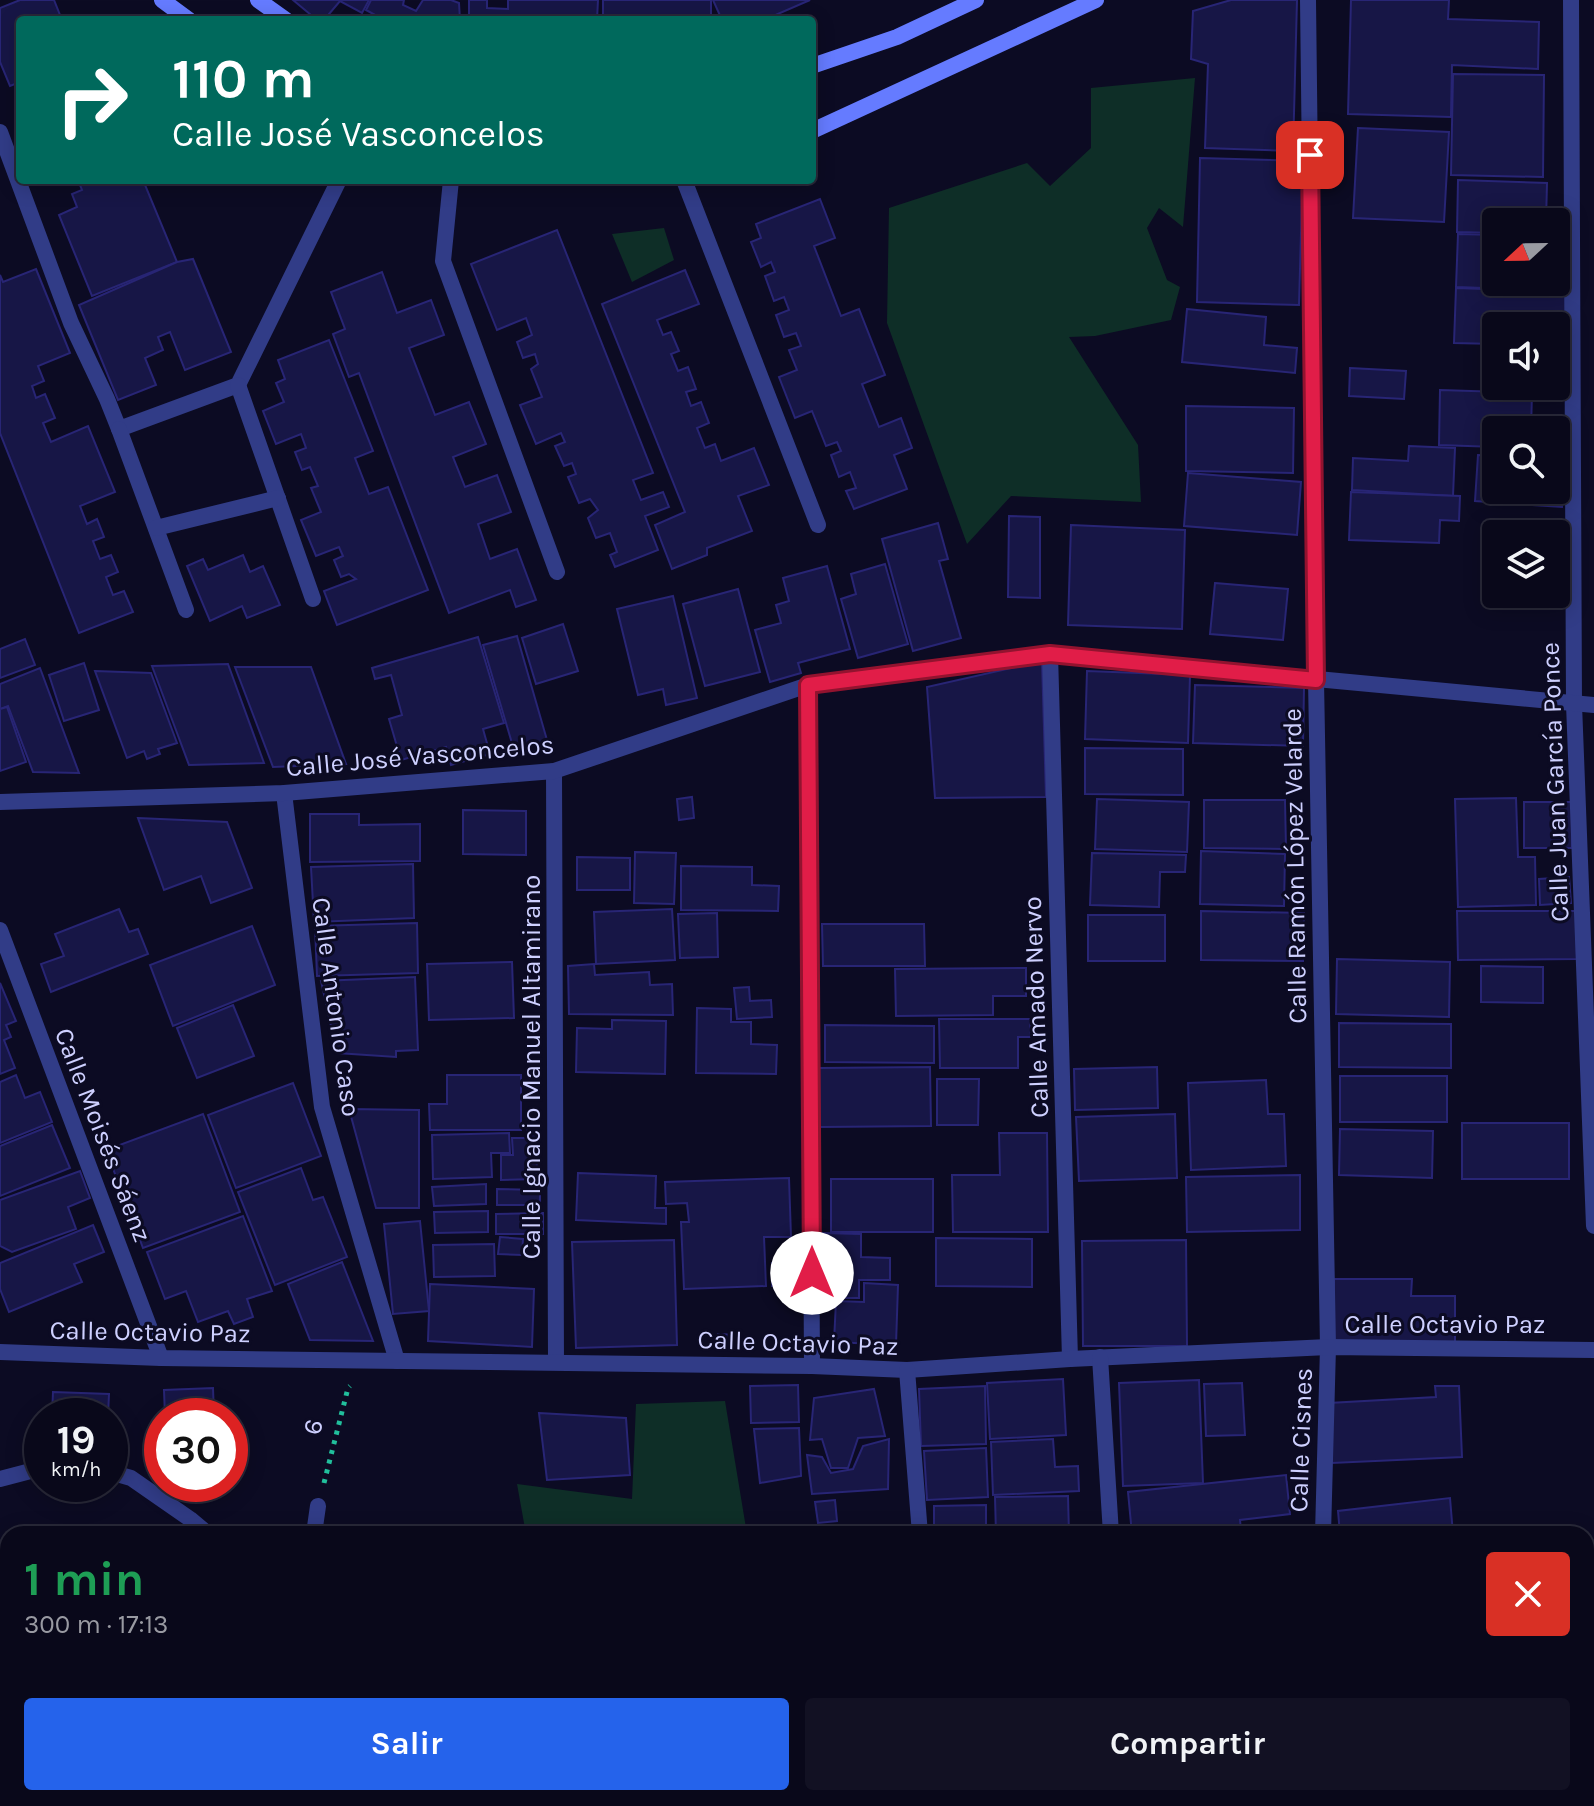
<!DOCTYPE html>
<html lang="es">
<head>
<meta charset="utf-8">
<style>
  :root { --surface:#09081a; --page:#121123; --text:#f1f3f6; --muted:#999aa2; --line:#292939; --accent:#2563eb }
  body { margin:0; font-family:Karla,sans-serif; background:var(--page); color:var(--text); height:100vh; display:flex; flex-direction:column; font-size:30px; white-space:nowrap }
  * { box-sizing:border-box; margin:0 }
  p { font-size:26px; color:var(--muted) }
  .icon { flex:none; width:44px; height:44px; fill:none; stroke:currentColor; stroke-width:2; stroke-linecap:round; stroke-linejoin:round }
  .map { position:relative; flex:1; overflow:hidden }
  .details { position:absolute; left:0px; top:1526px; width:1594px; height:280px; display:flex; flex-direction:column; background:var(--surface); border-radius:24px 24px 0 0; box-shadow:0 4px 20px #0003,0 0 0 2px var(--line) }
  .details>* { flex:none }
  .hud { position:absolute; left:16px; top:16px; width:800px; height:168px; border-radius:8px; box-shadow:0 4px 20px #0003,0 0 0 2px var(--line); background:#00695c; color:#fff; overflow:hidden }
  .needle { width:52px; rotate:248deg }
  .buttons { position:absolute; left:1482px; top:208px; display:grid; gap:16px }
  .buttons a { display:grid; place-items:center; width:88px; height:88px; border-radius:8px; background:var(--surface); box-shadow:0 4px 20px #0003,0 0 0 2px var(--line); font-size:40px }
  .speed { position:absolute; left:24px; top:1398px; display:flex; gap:16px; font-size:40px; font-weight:700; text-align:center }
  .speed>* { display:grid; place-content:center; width:104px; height:104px; border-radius:50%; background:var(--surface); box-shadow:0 4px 20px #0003,0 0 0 2px var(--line); line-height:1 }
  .speed small { font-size:20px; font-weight:400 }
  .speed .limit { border:12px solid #d22; background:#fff; color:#111 }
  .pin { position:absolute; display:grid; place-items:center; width:68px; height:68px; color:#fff; margin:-34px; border-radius:16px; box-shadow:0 4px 12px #0006 }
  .me { position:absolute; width:88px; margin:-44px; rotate:0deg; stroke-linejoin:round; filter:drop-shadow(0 0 6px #0008) }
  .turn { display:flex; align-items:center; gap:28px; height:168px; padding:0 24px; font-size:36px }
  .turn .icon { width:104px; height:104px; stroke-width:2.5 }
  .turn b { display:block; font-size:56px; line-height:68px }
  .round { display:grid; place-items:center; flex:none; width:84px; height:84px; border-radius:8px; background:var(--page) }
  .overview { display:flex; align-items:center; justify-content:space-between; height:136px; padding:0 24px }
  h1 { font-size:48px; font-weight:700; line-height:60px; color:#1e9e55 }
  .cta { display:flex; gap:16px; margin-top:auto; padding:16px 24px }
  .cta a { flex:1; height:92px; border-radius:8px; background:var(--accent); color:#fff; font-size:32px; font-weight:700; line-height:92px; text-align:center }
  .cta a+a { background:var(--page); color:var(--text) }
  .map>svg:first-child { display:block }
</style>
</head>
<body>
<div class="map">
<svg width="1594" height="1806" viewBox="0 0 1594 1806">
  <rect width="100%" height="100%" fill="#0c0b23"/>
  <!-- green -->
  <g fill="#0e2e27">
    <path d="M1195,78l-12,149 -24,-19 -12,20 20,52 13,7 -9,33 -76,16 -26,1 69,108 3,57 -130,-6 -44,48 -80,-221 2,-115 138,-45 23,23 41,-38v-60z"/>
    <path d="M664,228l10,32 -42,22 -20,-48z"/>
    <path d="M725,1401l22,133h-221l-9,-50 115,15 4,-95z"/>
  </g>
  <!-- building -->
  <g fill="#171646" stroke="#282575" stroke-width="2">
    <path d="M20,0h34l8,20h-42v62l-10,4 -10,-24v-54z"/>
    <path d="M293,0h76l-7,13 -22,-12 -16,19h-7z"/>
    <path d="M371,0h33l-1,5 13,6 7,-11h28l8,3 1,17h-82l1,-3 -13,-7z"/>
    <path d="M469,0h18v8l21,1v-9h90l-1,20h-128z"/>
    <rect x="603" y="0" width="108" height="20"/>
    <path d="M713,0h97l-46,20h-42z"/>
    <path d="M1231,0h66l-4,151 -88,-3 3,-84 -17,-5 2,-48z"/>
    <path d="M1351,0h98l-1,19 91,3 -1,47 -86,-4 -1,52 -103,-3z"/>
    <path d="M1453,74l91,1 -1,102 -92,-2z"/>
    <path d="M1358,128l91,4 -5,90 -91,-4z"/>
    <path d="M1200,158l103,3 -4,144 -102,-3z"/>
    <path d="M78,180h65l34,82 -85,34 -33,-81 18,-8 -5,-13 10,-4z"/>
    <path d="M1458,180l89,3 -1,39h-50v11l-39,-1z"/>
    <path d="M820,199l15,39 -21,8 27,70 18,-7 26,66 -23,9 17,43 22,-9 11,30 -18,7 13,34 -53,20 -8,-18 10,-3 -6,-16 -11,5 -8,-22 10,-4 -4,-9 -11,4 -14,-35 -17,7 -16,-41 18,-7 -8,-20 12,-4 -5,-13 -12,4 -8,-22 13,-5 -5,-13 -10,4 -9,-25 10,-4 -4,-10 -10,5 -10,-25 10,-4 -5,-14z"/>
    <path d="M557,230l96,243 -20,7 8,20 22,-8 6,15 -24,9 13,34 -43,17 -5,-12 7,-3 -7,-19 -14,5 -8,-20 10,-8 -8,-11 -11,4 -11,-26 8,-3 -4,-11 -8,3 -9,-20 10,-4 -4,-9 -25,11 -16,-39 22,-8 -11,-28 7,-5 -3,-10 -12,4 -6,-16 15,-7 -6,-17 -29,12 -26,-66z"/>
    <path d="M1458,234l38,1v47h60v-46l14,1 -2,54 -112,-4z"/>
    <path d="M193,259l38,93 -46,18 -15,-38 -12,5 5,13 -18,8 11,27 -38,15 -39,-95 98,-43z"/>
    <path d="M36,269l34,84 -32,13 6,15 -12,5 4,12 9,-4 10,24 -12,5 8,19 37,-16 27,66 -35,14 7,18 10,-5 7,18 -11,4 7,18 11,-4 7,17 -12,5 7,18 11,-4 9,21 -54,21 -79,-200v-158l3,7z"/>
    <path d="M685,270l14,34 -42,16 6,15 8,-3 8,19 -8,3 7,17 10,-4 8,22 -10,3 5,14 10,-4 8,21 -12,5 8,20 10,-4 6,17 33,-13 15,37 -31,11 14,35 -45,17v7l-35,14 -17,-44 30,-13 -83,-208z"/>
    <path d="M382,272l15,41 34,-13 13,35 -35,13 26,67 34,-13 17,42 -33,13 12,30 32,-12 14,37 -33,12 12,35 27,-10 19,51 -20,7 -6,-17 -61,23 -90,-240 -10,4 -16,-43 12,-5 -14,-37z"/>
    <path d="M1456,288l111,4 -1,54h-10v-20h-60v18l-42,-1z"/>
    <path d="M1187,309l79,8 -2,28 33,3 -2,25 -113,-11z"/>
    <path d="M329,340l44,111 -18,7 14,36 19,-7 40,103 -91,35 -13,-34 32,-12 -7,-5 -8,3 -7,-17 9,-4 -4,-9 -23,9 -15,-36 20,-8 -10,-24 7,-2 -8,-19 -8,3 -7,-18 11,-4 -5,-14 -25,10 -13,-33 21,-9 -8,-19 9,-4 -7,-19z"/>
    <path d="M1350,368l56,3 -2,28 -55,-3z"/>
    <path d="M1440,390l92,3 -1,37h-35v17l-57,-2z"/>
    <path d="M1186,406l108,2 -1,65 -107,-2z"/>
    <path d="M1409,446l46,2 -2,48 -101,-6 1,-32 55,3z"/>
    <path d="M1478,455l18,1v34h60v-30l9,1 -3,46 -87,-6z"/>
    <path d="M1188,473l113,9 -4,53 -113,-9z"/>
    <path d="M1351,492l109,4 -1,25 -19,-1 -1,23 -90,-3z"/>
    <path d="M1009,516l31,1v81l-32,-1z"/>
    <path d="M938,523l10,36 -9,2 22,77 -48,13 -31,-112z"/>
    <path d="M1071,525l114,5 -3,99 -114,-4z"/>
    <path d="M243,555l7,17 13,-6 17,39 -33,13 -5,-12 -32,15 -23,-55 16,-7 5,11z"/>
    <path d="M885,564l23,80 -50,14 -17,-59 15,-5 -5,-20z"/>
    <path d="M827,566l23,83 -52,14 3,10 -31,9 -15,-52 26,-7 -5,-18 13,-4 -6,-23z"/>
    <path d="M1215,583l73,6 -5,51 -73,-6z"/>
    <path d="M738,589l22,83 -55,14 -22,-82z"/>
    <path d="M673,596l24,102 -31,7 -3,-16 -25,6 -21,-86z"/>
    <path d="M563,624l15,47 -42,13 -14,-46z"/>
    <path d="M517,636l30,104 -33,10 -31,-105z"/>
    <path d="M478,637l26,86 -21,6 7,25 -39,11 -5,-18 -45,13 -12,-41 13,-4 -11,-40 -16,4 -3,-11z"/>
    <path d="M25,639l10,26 -35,13v-29z"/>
    <path d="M1042,661l4,136 -111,1 -8,-111z"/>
    <path d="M84,663l15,47 -35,11 -15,-46z"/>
    <path d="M228,664l36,99 -75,2 -37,-99z"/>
    <path d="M235,667h76l35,97 -73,3z"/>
    <path d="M40,668l39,105 -46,-1 -25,-66 -8,3v-25z"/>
    <path d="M95,671l56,2 26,70 -19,6 2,5 -13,5 -3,-8 -17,7z"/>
    <path d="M1087,671l103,4 -2,68 -103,-4z"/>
    <path d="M1195,685l109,3 -1,58 -110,-3z"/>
    <path d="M7,707l19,55 -26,9v-62z"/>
    <path d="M1085,748l98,1v46l-98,-1z"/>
    <path d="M692,797l2,21 -15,2 -2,-21z"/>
    <path d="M1516,798l2,59h17l1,48 -78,2 -3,-108z"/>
    <path d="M1097,799l92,3 -2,50 -92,-3z"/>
    <path d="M1204,800h81l1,49 -82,-1z"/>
    <rect x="1524" y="802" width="48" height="46"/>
    <path d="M463,810l63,1v44l-63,-1z"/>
    <path d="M310,814h49v11l61,-1v37l-110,1z"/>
    <path d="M138,818l89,4 25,66 -41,15 -10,-27 -37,14z"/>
    <path d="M1201,851l84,3 -1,52 -84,-2z"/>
    <path d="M635,852l41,1 -2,51 -40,-1z"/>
    <path d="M1092,853l94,2 -1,17h-25l-1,35 -69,-2z"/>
    <path d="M577,857l53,1v32h-53z"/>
    <path d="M413,864l1,54 -100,4 -3,-55z"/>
    <path d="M681,866l71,1v18l27,1 -1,25 -97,-1z"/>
    <path d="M1569,877l2,26 -31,2 -1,-26z"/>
    <path d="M119,909l10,23 9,-3 10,25 -97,38 -10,-28 23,-8 -9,-22z"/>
    <path d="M672,909l3,51 -79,4 -2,-52z"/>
    <path d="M1201,911l103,2 -1,48 -102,-1z"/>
    <path d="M1457,911h119l1,48 -119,1z"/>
    <path d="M717,913l1,44 -38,1 -2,-44z"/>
    <rect x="1088" y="915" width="77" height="46"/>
    <path d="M417,923l1,50 -101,3 -2,-50z"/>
    <path d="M822,924h102l1,42h-102z"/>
    <path d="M252,926l23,59 -102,41 -23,-61z"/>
    <path d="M1337,959l113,3 -1,55 -113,-3z"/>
    <path d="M512,962l2,56 -85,2 -2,-56z"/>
    <path d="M594,964l1,11 54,-3 1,13 22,-1 1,31 -104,-1 -1,-48z"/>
    <path d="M1481,966l62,1v36l-62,-1z"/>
    <path d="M1026,968v28h-33v19l-97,1 -1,-47z"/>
    <path d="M415,977l3,73 -22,1v6l-59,-4 -16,-72z"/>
    <path d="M0,983l16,38 -10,4 5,12 -7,3 11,28 -15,6z"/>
    <path d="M749,987l1,14 21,-1 1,17 -35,2 -3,-31z"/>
    <path d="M233,1005l21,51 -57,22 -20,-50z"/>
    <path d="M697,1008l34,1v13h20v22l26,1 -1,29 -80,-1z"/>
    <path d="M939,1019h91l1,18h-13v31h-78z"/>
    <path d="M612,1020l54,1 -1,53 -89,-2 1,-44 35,1z"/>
    <path d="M1339,1023l112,1v44l-112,-1z"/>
    <path d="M825,1025l109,1v37l-109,-1z"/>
    <path d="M930,1067l1,59 -111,1 -1,-59z"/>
    <path d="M1157,1067l1,41 -83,2 -1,-41z"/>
    <path d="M16,1075l9,23 15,-6 12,30 -52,21v-61z"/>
    <path d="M447,1075h74v55h-91l-1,-26h18z"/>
    <rect x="1340" y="1076" width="107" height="46"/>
    <path d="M937,1079h42l-1,46h-41z"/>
    <path d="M1266,1080l2,34h16l2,52 -95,4 -3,-87z"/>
    <path d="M293,1083l28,73 -85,32 -28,-73z"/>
    <path d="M349,1109l70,1v98h-43z"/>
    <path d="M203,1114l37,98 -97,36 -37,-98z"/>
    <path d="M1175,1114l2,64 -98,3 -3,-64z"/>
    <rect x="1462" y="1123" width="107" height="56"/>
    <path d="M52,1125l18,43 -70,28v-50z"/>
    <path d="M527,1127h9l1,52 -36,1v-25h12l-1,-17h16z"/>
    <path d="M1340,1129l93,2 -1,47 -93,-3z"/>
    <path d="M509,1133l1,20h-19l1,24 -59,2 -1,-44z"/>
    <path d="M999,1133h48l1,99h-95l-1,-57h48z"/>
    <path d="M301,1168l12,32 10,-3 24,60 -72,28 -37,-93z"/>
    <path d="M80,1171l10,27 -22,9 8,22 -64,23 -12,-6v-46z"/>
    <path d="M578,1173l78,3 -1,32h11v16l-90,-4z"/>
    <path d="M1300,1175v55l-113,2 -1,-55z"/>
    <path d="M789,1178l2,59h-27l2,49 -82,3 -3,-67h8l-2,-19 -21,1 -1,-22z"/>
    <rect x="831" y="1179" width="102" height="53"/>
    <path d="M486,1184v20l-52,2 -2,-19z"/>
    <path d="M497,1189l43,1v15h-43z"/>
    <path d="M488,1211v21l-53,1 -1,-21z"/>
    <path d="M543,1213v21h-47v-20z"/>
    <path d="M243,1216l29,75 -25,8 6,18 -19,7 -6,-13 -30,11 -12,-31 -21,8 -18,-47z"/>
    <path d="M420,1221l9,90 -36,3 -9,-90z"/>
    <path d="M93,1225l11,27 -30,12 8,18 -73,30 -9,-23v-26z"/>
    <path d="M822,1233l39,1v23l29,1v22h-31v18h-15l1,-29 -23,-1z"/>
    <path d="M500,1237l23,2 -1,16 -24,-1z"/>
    <path d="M936,1238l96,1v48l-96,-1z"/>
    <path d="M674,1240l3,105 -101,3 -4,-106z"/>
    <path d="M1186,1240l1,106h-104l-1,-105z"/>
    <path d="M494,1244l1,32 -61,1 -1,-32z"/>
    <path d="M342,1262l31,79 -63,-1 -22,-56z"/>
    <path d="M772,1263l23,2 -1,22 -22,-1z"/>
    <path d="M1334,1279h78l-1,17h44v50h-121z"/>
    <path d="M864,1283l34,2 -2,60 -62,-3 2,-41 28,1z"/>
    <path d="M430,1284l104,5 -2,58 -104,-6z"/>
    <path d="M718,1334l19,1v15l-18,-2z"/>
    <path d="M1063,1379l3,56 -76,4 -3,-56z"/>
    <path d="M1199,1380l4,103 -80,3 -4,-103z"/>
    <path d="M1242,1383l3,52 -39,1 -2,-52z"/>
    <path d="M798,1385l1,37 -48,1 -1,-37z"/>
    <path d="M985,1386l1,58 -65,2 -2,-57z"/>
    <path d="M1435,1386h24l3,71 -130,6 -3,-60 107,-6z"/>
    <path d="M213,1388l1,28h-49l-1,-26z"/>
    <path d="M874,1389l11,47 -27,2 -10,30h-17l-9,-29 -12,1 4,-42z"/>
    <path d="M53,1392l56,2 -1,22h-56z"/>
    <path d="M539,1413l87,5 4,57 -83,5z"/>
    <path d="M799,1428l2,48 -41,7 -6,-54z"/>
    <path d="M889,1439l-1,50 -76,5 -5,-39 15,2 9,16 22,-4 10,-23z"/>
    <path d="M1053,1439l2,28 23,-1 1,25 -86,4 -2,-53z"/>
    <path d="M986,1448l2,49 -61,3 -3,-49z"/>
    <path d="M1286,1475l4,39 -50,6 1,10 -35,4h-74l-4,-42z"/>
    <path d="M1068,1496l1,38h-73l-1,-37z"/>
    <path d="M1450,1498l3,36h-113l-2,-23z"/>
    <path d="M835,1500l2,21 -19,2 -3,-21z"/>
    <path d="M986,1505v29h-52v-28z"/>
    <path d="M1289,1528v6h-61z"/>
    <path d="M399,1530v4h-74v-1z"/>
    <path d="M0,1646l8,5v92l-8,-4z"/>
    <path d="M1586,1694h8v112h-102v-8h94z"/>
    <path d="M0,1740l8,5v53h18l-6,8h-20z"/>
    <rect x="102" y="1798" width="140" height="8"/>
    <path d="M340,1798h57v3l-56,1z"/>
    <path d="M1144,1798h89l1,8h-89z"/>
    <path d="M1332,1798h68l1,8h-68z"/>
    <path d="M1407,1798h55l1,8h-56z"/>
  </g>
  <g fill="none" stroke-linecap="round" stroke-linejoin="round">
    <!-- path -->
    <path stroke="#21bf9c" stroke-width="5" stroke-dasharray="4 6" stroke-linecap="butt" d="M324,1483l24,-95 2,-2"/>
    <!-- street -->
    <g stroke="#313c87" stroke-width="16">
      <path d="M1308,0l8,680 12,667 -5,187"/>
      <path d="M1571,0l3,704 20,522"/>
      <path d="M0,132l71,191 36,76 12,30 119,-44 101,-205"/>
      <path d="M451,180l-8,81 114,311"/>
      <path d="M684,180l134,345"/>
      <path d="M238,385l75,214"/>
      <path d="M119,429l67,181"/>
      <path d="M156,528l122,-30"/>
      <path d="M1050,654l20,705"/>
      <path d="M808,685l4,681"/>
      <path d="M554,771l2,591"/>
      <path d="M284,793l38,314 75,254"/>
      <path d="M0,802l284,-9 270,-22 254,-86 242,-31 544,51"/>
      <path d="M0,930l161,428"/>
      <path d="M0,1352l161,6 651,8 95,4 163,-11 258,-12 266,3"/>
      <path d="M1100,1357l11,177"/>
      <path d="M907,1370l13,164"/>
      <path d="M110,1472l21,6 59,41 18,15"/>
      <path d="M0,1479l42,-11"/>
      <path d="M314,1534l4,-28"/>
      <path d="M0,1596l8,4"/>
      <path d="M1586,1658h8"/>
      <path d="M725,1798v8"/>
      <path d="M939,1798l1,8"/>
      <path d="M1127,1798l1,8"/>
      <path d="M1324,1798v8"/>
      <path d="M87,1806v-8"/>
      <path d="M299,1806v-8"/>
      <path d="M1476,1806v-8"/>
    </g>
    <!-- secondary -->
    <g stroke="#657bff" stroke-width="16">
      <path d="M162,0l27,20"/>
      <path d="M258,0l28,20"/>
      <path d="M812,66l85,-29 79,-37"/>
      <path d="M812,131l284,-131"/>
    </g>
  </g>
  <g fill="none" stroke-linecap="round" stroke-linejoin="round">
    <defs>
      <path id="route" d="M812,1273l-4,-588 242,-31 266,26 -6,-525"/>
    </defs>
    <!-- route casing -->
    <use href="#route" stroke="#92132f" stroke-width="20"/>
    <!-- route -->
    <use href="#route" stroke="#e11d48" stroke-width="14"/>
  </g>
  <g text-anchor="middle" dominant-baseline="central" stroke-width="6" stroke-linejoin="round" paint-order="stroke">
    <!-- street labels -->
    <g font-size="26" fill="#ced0ff" stroke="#0c0b23">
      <text transform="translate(420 756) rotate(-5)">Calle José Vasconcelos</text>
      <text transform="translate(1555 782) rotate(-92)">Calle Juan García Ponce</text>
      <text transform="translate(1295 866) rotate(-91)">Calle Ramón López Velarde</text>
      <text transform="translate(336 1007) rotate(82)">Calle Antonio Caso</text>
      <text transform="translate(1036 1007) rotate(-92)">Calle Amado Nervo</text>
      <text transform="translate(531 1067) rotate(-90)">Calle Ignacio Manuel Altamirano</text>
      <text transform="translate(103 1135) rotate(69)">Calle Moisés Sáenz</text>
      <text x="1445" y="1324">Calle Octavio Paz</text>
      <text transform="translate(150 1332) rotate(1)">Calle Octavio Paz</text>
      <text transform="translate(798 1343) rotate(2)">Calle Octavio Paz</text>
      <text transform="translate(313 1427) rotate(-76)">6</text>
      <text transform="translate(1301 1440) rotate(-88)">Calle Cisnes</text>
    </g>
  </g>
</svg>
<div class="buttons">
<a><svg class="needle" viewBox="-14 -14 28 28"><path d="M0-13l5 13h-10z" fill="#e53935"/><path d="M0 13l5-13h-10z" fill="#999aa2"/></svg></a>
<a><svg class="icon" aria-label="sound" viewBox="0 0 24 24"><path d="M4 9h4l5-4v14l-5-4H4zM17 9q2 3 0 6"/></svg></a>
<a><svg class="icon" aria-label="search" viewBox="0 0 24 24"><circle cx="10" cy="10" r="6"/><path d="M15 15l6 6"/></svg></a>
<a><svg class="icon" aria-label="layers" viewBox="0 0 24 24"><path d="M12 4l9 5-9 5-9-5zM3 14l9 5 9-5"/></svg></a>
</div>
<div class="speed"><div>19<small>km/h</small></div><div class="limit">30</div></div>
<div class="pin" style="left:1310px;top:155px;background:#d93025"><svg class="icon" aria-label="arrive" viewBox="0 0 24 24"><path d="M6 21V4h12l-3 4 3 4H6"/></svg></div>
<svg class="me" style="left:812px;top:1273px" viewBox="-20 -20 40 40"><circle r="19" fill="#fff"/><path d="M0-13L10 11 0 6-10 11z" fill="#e11d48"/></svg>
<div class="hud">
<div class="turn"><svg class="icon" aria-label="right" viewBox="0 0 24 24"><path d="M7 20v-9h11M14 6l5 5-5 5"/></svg><div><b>110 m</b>Calle José Vasconcelos</div></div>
</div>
<section class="details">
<div class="overview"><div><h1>1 min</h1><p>300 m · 17:13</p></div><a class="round" style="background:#d93025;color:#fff"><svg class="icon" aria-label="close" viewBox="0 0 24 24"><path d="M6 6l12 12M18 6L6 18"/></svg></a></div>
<div class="cta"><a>Salir</a><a>Compartir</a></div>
</section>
</div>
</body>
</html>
